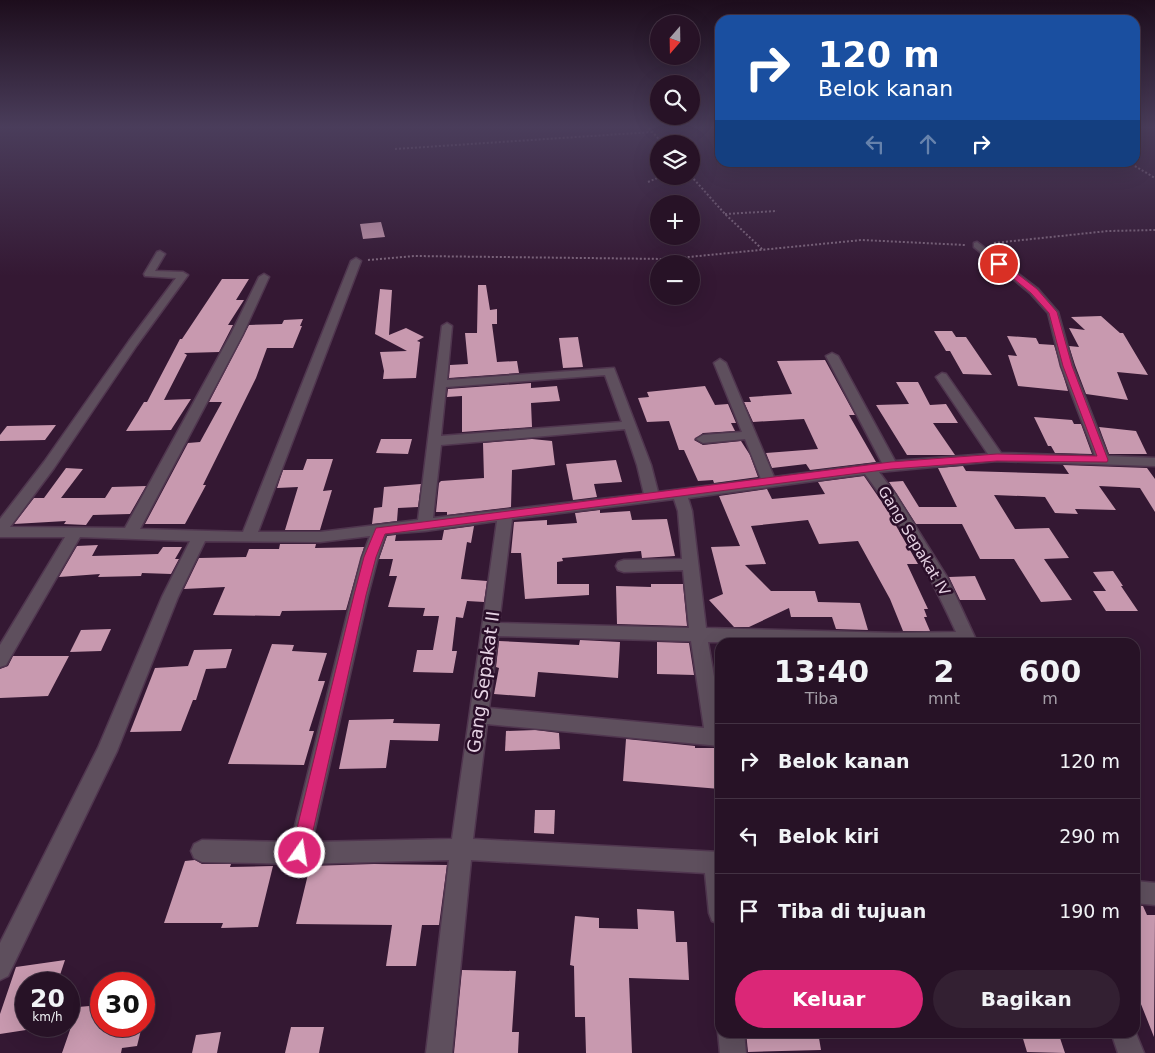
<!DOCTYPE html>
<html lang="id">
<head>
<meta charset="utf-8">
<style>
  :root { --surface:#271226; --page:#332032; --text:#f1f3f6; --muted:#a49ea7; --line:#433243; --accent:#db2777 }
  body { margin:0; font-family:"DejaVu Sans",sans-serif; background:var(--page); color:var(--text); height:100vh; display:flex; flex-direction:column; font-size:19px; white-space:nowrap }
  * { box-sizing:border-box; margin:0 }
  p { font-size:16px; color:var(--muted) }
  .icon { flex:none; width:28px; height:28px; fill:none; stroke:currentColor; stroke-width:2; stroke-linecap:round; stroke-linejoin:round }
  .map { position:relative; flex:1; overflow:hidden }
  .sheet { position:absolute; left:715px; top:638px; width:425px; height:400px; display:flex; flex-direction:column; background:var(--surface); border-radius:15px; box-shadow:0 5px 20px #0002,0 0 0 1px var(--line) }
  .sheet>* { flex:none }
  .guide { position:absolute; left:715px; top:15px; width:425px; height:152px; border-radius:15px; box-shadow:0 5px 20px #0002,0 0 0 1px var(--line); background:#1a4fa0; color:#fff; overflow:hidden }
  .needle { width:32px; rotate:200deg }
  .tools { position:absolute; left:650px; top:15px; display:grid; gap:10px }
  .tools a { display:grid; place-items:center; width:50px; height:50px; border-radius:50%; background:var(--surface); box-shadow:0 5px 20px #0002,0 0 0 1px var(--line); font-size:25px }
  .speed { position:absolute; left:15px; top:972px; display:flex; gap:10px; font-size:25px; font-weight:700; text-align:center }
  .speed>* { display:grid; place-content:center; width:65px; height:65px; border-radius:50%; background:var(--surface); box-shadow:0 5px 20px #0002,0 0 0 1px var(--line); line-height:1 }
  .speed small { font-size:12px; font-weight:400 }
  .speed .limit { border:8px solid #d22; background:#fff; color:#111 }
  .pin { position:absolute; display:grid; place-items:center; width:42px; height:42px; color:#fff; margin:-21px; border:2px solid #fff; border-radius:50%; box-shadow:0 1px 5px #0007 }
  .me { position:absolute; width:55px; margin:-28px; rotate:13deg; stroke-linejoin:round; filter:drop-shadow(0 0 4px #0008) }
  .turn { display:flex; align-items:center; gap:18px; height:105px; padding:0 20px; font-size:22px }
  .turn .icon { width:65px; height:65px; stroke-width:2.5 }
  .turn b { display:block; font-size:35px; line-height:42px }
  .lanes { display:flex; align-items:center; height:48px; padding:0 20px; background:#0003; justify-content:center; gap:25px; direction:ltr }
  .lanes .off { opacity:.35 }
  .eta { display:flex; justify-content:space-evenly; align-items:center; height:85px; text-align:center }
  .eta b { font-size:30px; font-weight:700; line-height:35px }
  .cta { display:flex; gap:10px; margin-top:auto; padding:10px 20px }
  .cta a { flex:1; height:58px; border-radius:30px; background:var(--accent); color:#fff; font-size:20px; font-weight:700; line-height:58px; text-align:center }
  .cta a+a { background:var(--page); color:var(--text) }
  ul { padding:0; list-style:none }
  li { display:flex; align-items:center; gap:15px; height:75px; padding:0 20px; border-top:1px solid var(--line) }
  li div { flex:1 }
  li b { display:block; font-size:19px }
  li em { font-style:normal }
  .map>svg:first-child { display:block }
</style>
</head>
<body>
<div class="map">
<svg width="1155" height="1053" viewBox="0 0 1155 1053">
  <rect width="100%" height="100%" fill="#341833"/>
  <!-- building -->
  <g fill="#c899af">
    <path d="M381,222l4,15 -22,2 -3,-15z"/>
    <path d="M222,279h27l-13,21h8l-16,25h5l-14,27 -35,1 3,2 -23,45 27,-1 -20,31 -45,1 18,-29h3l33,-63h2z"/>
    <path d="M478,285h8l4,25 7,-1v15h-5l5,38 20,-1 2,12 -70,5 1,-13 18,-1 -3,-31h12z"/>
    <path d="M380,289l12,1 -3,45 17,-7 18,9 -7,4 3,1 -4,36 -33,1 1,-8 -4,-19 27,-1 -32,-17z"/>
    <path d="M1101,316l19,17h3l25,42 -31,-3 11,28 -42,-6 -11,-29 -6,-19 10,1 -10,-19 16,2 -14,-13z"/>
    <path d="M303,319l-3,7h2l-9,22h-26l-11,30 -53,107h3l-21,39h-40l43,-81 12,-1 22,-40h-13l40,-77 33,-1 2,-4z"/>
    <path d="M934,331h18l4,6h10l26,38 -29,-1 -13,-23h-4z"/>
    <path d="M1007,336l29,2 3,6 15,1 14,46 -50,-5 -10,-31 9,1z"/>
    <path d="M578,337l5,30 -20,1 -4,-30z"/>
    <path d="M825,360l30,55h-6l27,47 -66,8 -4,-6 -34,4 -6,-15 52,-4 -14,-30 -51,3 -9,-20h7l-2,-5 43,-3 -15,-33z"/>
    <path d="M896,382h22l12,23 16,-1 12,19h-25l22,32h-48l-31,-50 33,-1z"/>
    <path d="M531,383v5l26,-2 3,15 -29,2 1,24 -70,5v-36l-15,1 1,-8z"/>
    <path d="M705,386l10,19 13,-1 8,19h-5l4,8 -32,2 -9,7 9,5 38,-4 9,14 8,22 -44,6 -1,-3 -15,1 -14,-31h-5l-10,-29 -22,1 -9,-24 11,-1 -2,-5z"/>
    <path d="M1034,417l38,3 2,4h7l11,30 -37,-1 -4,-7h-3z"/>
    <path d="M56,425l-11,15 -45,1v-6l7,-9z"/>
    <path d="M1099,427l37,4 11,23h-38z"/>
    <path d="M381,439h31l-4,15 -32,-1z"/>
    <path d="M532,439l20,2 3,24 -43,5 -1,37 -64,8v-3h-11l3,-29 2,-2 43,-3 -1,-35z"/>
    <path d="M307,459h26l-10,32 9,-1 -12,40h-35l13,-43 -21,1 6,-18h20z"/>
    <path d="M616,460l6,22 -28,2 3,13 -24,3 -7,-36z"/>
    <path d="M1063,465l84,3 8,11v33l-15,-24 -41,-2 17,24 -41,-1 3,5 -23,-1 -10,-16 -51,-2 21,34 34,-1 20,30 -25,1 28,41 -31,2 -27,-43h-34l-18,-35h-46l-27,-42 14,-1 16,26h38l-19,-39 25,-2 3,5 103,3z"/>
    <path d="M66,468l17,1 -22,29h44l7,-11 34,-1 -16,28 -37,1 -7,10 -22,-1 2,-3 -52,3 20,-26h10z"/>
    <path d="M864,476l33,48h-2l23,40h-11l21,45h-4l3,8h-3l6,14h-27l-13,-32 -32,-58 -39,3 -11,-24 -57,6 15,38 -21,1 26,26h44l3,11 42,1 8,27 -32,-1 -4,-12h-41l-2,-9 -40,19h-15l-25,-27 14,-6 -12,-47 29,-1 -21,-50 48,-7 5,10 53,-5 -7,-12z"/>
    <path d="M421,484l-3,23 -20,1 -1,13 -25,3 2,-16 8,-1 2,-20z"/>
    <path d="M600,510v3l30,-2 2,9 35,-1 8,37 -33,2 -1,-7 -79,7 1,3 -6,1v22h32v11l-64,4 -4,-46h-10l3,-31 33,-2v5l30,-2 -2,-10z"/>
    <path d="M474,526l-3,17 -4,-1 -6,37 26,2 -3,21 -17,-1 -4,17 -7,-1 -4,34h5l-4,22 -40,-1 4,-22h16l6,-34h-16l2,-8 -37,-1 9,-31h-8l4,-17h-14l8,-23 9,-1 -1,6 47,-1 2,-10z"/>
    <path d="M280,544h36l-1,4 49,-1 -18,63 -64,1 -2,5 -67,-1 12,-28 -41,2 15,-31 47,-1 3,-8h30z"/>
    <path d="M98,545l-6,11 66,-2 5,-7h19l-7,12h4l-8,15 -29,-1 -1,3 -43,1 2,-3 -41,3 18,-31z"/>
    <path d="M1113,571l10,15h-2l17,25h-32l-13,-20h13l-13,-19z"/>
    <path d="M975,576l11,24h-26l-11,-23z"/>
    <path d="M651,584h32l4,42 -70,-2 -1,-38 35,1z"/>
    <path d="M111,629l-10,22 -31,1 11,-22z"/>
    <path d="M580,640l40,2 -2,36 -80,-6 -3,25 -41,-3 5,-26 -3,-1 3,-26 80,4z"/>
    <path d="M657,642l32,1 5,32 -37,-1z"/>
    <path d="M272,644l22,1 -2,6 35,2 -9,28h7l-16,50h5l-10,34 -76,-1z"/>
    <path d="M232,649l-6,19 -20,1 -10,31h-3l-12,31 -51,1 25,-64 33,-2 6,-16z"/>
    <path d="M13,656h56l-21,40 -48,2v-29l8,-3z"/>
    <path d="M394,719l-1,4 47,1 -2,17 -48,-1 -4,28 -47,1 10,-49z"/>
    <path d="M536,730l23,3 1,16 -55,2 1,-20z"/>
    <path d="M626,739l69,7v2h25v41l-97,-8z"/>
    <path d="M535,810h20l-1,24 -20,-1z"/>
    <path d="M195,860l7,4h29l-1,3 43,-1 -15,61 -37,1 2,-5h-59l21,-62z"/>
    <path d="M374,864l73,1 -8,60h-17l-6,41h-30l6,-41 -96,-1 14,-58z"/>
    <path d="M1135,905l8,1 4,9h8l-1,122 -19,-48z"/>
    <path d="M637,909l37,2 2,31h11l2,38 -60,-2 3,75h-46l-1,-36h-10l-1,-51 -4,-1 5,-49 24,2v10l39,1z"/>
    <path d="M65,960l-8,24h-31v46l-26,4v-20l16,-47z"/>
    <path d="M462,970l54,1 -4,61h7l-1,21h-64z"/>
    <path d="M101,1005v21h41l-5,20 -15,2 -1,5h-59l16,-46z"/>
    <path d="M291,1027h33l-5,26h-34z"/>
    <path d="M221,1032l-4,21h-25l4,-18z"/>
    <path d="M746,1032h72l3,18 -73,2z"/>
    <path d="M1021,1032h37l7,21 -38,-1z"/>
  </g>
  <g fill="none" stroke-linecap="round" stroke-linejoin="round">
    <defs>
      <g id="street">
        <path d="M977,242l61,47 20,23 15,54 35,90 47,2v8l-158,-5 -118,11 17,23 51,82 30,65h-269l12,69v35l-233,-22 -14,115 247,13v72l-8,-3 -3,-8 -4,-40 -234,-13 -19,193h-26l23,-193 -150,4 -97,-2 -8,-4 -3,-7 3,-7 8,-4 89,2 61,-247 10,-38 8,-21 -50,6 -115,-1 -27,56 -61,154 -109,225 -8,4v-37l98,-195 64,-151 28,-56 -110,-4 -74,128 -6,2v-22l65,-108h-65v-18l44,-57 85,-121 47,-63 -31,-2 -1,-2 13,-22 3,-1 5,3 -10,17 28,1 5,3 -51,70 -83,123 -44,59 115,1 106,-194 28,-57 5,-3 5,3 -26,57 -103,195 103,3 108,-271 5,-3 5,3 -103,271h62l98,-12 24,-194 5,-3 5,3 -5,54 167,-12 37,97 7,27 103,-13 -16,-40 -42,4 -7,-4 7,-4 39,-3 -28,-69 6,-4 6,4 48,114 108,-14 -56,-107 6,-3 6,3 57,105 93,-7 -52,-77 6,-4 4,1 55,79 94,3 -34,-90 -13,-53 -18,-20 -56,-46v-4zM605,375l17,47 -181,14 5,-49zM625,429l12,36 7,29 -211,24 8,-73zM865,474c37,49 66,103 91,158l-61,1 -189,-5 -14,-117 -4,-13zM674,499l4,12 4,48 -58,1 -6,2 -2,4 2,4 6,2 59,-2 6,58 -190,-5 13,-104zM497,521l-45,318 -140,3 56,-247 10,-38 8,-23 39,-3zM498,636l193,5 13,87 -215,-20z"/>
        <path d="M1135,881l20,2v22l-20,-2z"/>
        <path d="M720,1028v4h24l2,21h-26l-2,-21z"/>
        <path d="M1135,1031l9,22h-26l-7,-21h24z"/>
      </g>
    </defs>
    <!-- street casing -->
    <use href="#street" stroke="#50364f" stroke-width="3"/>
    <!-- path -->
    <g stroke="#7f677d" stroke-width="2" stroke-dasharray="2 2" stroke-linecap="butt">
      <path d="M649,128l14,16"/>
      <path d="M395,149l257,-17"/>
      <path d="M1128,162l27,16"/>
      <path d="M691,176l34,38 37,35"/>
      <path d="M648,182l14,-6"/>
      <path d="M725,214l52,-3"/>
      <path d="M994,243l114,-12 47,-1"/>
      <path d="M368,260l47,-4 253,3 194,-19 103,5"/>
    </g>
    <!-- street -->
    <use href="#street" fill="#5e4f5d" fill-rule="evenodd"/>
  </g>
  <!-- sky -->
  <linearGradient id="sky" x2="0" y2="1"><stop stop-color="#1d0d1c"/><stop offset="0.46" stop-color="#4a3d5b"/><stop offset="1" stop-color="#4a3d5b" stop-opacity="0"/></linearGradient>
  <rect width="1155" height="276" fill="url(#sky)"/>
  <!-- route -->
  <path fill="#db2777" stroke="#8e194d" d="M997,262h5l35,27 20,23 15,54 36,94 -1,2 -110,-1 -106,8 -506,65 -9,23 -10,38 -58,258 -3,5 -5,3 -6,-3 -3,-5 63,-258 10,-38 12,-29 515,-66 106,-8 100,2 -34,-90 -14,-53 -18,-20 -34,-28z"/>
  <g text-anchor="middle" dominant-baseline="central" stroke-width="5" stroke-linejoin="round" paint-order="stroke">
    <!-- street labels -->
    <g font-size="15" fill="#e6d3e4" stroke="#2a0e29">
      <text transform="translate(914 541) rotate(59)">Gang Sepakat IV</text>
    </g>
    <!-- near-street labels -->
    <g font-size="18" fill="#e6d3e4" stroke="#2a0e29">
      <text transform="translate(483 682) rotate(-82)">Gang Sepakat II</text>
    </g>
  </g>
</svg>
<div class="tools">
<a><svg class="needle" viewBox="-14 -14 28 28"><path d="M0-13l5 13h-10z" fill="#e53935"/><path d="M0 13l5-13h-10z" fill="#a49ea7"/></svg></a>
<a><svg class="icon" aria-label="search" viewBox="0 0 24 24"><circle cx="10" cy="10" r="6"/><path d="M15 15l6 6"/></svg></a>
<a><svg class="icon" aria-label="layers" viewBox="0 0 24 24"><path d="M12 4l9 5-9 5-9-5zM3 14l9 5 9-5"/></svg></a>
<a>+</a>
<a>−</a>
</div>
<div class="speed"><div>20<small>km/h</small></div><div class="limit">30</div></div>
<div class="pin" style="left:999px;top:264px;background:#d93025"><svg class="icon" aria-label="arrive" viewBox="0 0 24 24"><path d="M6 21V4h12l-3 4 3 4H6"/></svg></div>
<svg class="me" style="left:300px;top:853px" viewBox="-20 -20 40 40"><circle r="17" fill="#db2777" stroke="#fff" stroke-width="3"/><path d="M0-11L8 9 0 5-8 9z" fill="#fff"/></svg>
<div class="guide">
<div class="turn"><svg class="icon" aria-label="right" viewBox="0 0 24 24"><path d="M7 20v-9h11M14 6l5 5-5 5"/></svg><div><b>120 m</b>Belok kanan</div></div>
<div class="lanes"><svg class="icon off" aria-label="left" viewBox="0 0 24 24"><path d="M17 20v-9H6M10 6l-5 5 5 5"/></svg><svg class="icon off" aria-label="ahead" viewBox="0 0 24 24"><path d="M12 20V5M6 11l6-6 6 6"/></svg><svg class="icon" aria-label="right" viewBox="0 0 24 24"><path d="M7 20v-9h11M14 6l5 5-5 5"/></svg></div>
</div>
<section class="sheet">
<div class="eta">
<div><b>13:40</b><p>Tiba</p></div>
<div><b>2</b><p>mnt</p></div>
<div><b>600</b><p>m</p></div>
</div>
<ul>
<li><svg class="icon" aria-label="right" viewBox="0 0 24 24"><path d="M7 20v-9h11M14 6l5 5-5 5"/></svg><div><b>Belok kanan</b></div><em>120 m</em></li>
<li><svg class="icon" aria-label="left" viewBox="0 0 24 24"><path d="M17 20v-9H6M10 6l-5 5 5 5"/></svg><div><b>Belok kiri</b></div><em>290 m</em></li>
<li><svg class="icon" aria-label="arrive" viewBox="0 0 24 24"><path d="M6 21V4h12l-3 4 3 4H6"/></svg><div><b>Tiba di tujuan</b></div><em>190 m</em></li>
</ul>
<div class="cta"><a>Keluar</a><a>Bagikan</a></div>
</section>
</div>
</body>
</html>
